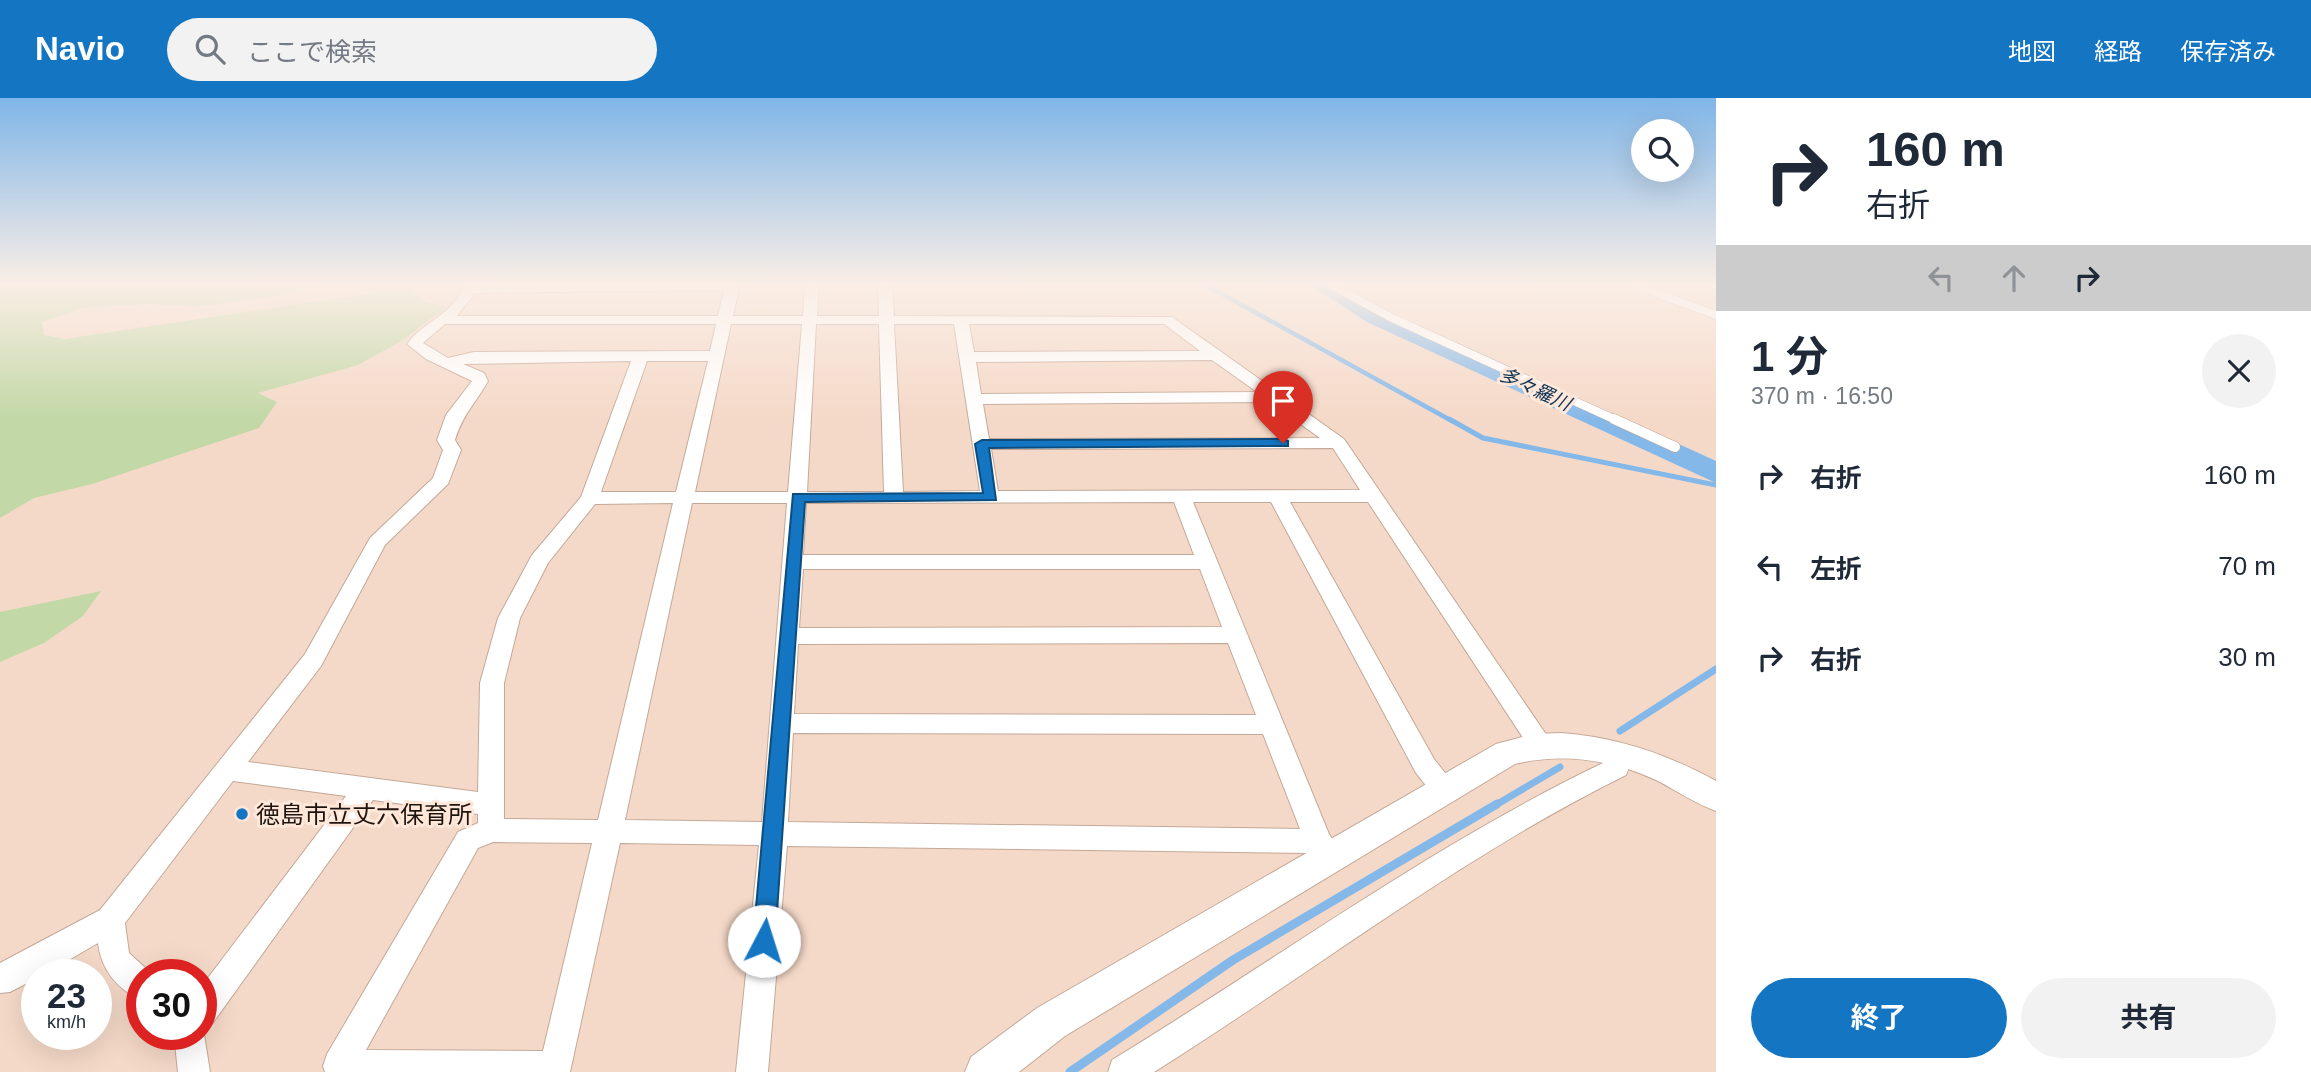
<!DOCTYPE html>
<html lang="ja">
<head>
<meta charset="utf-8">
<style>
  :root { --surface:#fff; --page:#f2f2f3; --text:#1f2937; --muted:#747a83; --accent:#1476c2 }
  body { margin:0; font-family:Helvetica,"Noto Sans JP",sans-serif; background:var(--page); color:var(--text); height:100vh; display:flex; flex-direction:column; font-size:26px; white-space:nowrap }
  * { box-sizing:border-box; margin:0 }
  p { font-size:23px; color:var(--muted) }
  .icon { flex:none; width:38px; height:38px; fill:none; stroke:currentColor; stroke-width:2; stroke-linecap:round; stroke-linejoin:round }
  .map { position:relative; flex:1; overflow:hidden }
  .sheet { display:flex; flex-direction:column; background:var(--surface); width:595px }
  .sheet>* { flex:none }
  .banner { background:#fff; color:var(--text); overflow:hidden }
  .buttons { position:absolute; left:1631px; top:21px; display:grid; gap:14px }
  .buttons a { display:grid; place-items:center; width:63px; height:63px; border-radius:50%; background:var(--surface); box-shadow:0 7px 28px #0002; font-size:35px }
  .speed { position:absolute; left:21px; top:861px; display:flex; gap:14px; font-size:35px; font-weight:700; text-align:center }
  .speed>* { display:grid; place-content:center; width:91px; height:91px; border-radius:50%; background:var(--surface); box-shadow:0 7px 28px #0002; line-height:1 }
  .speed small { font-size:18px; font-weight:400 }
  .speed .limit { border:10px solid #d22; background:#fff; color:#111 }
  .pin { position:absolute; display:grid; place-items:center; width:60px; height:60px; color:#fff; margin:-72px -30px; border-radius:50% 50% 50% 0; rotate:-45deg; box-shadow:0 0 7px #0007 }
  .pin .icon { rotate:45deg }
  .me { position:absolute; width:77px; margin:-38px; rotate:5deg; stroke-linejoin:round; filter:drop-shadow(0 0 5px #0008) }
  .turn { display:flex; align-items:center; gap:24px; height:147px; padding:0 35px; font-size:32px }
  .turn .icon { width:91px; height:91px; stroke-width:2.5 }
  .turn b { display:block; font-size:49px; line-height:60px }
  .lanes { display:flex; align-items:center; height:66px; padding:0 35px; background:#0003; justify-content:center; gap:35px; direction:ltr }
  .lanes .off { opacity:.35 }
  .round { display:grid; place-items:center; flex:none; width:74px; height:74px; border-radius:37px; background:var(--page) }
  .headline { display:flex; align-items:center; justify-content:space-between; height:119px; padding:0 35px }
  h1 { font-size:42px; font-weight:700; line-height:52px }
  .action { display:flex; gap:14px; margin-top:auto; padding:14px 35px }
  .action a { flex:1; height:80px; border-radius:42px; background:var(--accent); color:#fff; font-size:28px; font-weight:700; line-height:80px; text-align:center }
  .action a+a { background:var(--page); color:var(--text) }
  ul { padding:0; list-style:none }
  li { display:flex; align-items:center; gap:21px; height:91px; padding:0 35px }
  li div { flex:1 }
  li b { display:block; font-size:26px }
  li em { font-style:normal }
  header { display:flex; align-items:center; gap:42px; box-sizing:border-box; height:98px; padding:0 35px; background:var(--accent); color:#fff }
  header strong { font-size:33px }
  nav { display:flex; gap:38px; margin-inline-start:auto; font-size:24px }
  .search { width:490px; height:63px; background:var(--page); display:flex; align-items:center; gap:18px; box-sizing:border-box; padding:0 24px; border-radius:38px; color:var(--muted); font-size:26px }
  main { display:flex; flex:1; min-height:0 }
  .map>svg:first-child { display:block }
</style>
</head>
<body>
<header>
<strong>Navio</strong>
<div class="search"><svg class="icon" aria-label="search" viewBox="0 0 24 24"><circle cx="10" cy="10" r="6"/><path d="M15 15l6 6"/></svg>ここで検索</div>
<nav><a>地図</a><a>経路</a><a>保存済み</a></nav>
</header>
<main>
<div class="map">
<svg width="1716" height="974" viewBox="0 0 1716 974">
  <rect width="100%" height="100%" fill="#f5d9c8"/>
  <!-- green -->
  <g fill="#c2d8a6">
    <path d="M0,185h301l8,3 -31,10 -81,11 -48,-3 -67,4 -40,14 2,13 21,4 309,-46 34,-3 18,12 20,5 -43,33 -45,25 -100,28 19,9 -18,26 -167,56 -58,14 -34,20z"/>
    <path d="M101,493l-18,25 -39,27 -44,19v-50z"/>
  </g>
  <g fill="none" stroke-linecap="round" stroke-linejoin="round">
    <!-- stream-far3 -->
    <path stroke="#84b8e9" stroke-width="4.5" d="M1202,185l250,138"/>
    <!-- stream-far2 -->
    <path stroke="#84b8e9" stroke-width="5" d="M1449,321l34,19 233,47"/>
    <!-- stream-far1 -->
    <g stroke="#84b8e9" stroke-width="7">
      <path d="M1620,633l96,-62"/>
      <path d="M1494,708l66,-39"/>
    </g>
    <!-- stream -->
    <path stroke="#84b8e9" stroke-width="9" d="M1070,974l163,-112 264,-156"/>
    <!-- river -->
    <path fill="#84b8e9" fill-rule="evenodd" d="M1307,185h30l48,27 331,151v22l-349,-161z"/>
    <defs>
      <g id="service-far1">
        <path d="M1328,185l62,34 228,104"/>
        <path d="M1629,185l87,32"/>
      </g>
      <path id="service" d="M1614,321l61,28"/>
      <g id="minor">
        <path d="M460,185h280l-7,33h70l2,-33h14l-2,33h62l-1,-33h14l2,33 278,1 172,122 210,307 -3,7 -9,3 -9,-3 -165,-251h-78l144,257 23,29 -4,8c-18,6 -26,-10 -37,-23l-145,-271h-78l136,332 11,17 -4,9c-11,4 -17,2 -25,-7l-524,-7 -19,226h-32l23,-227 -139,-2 -50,229h-245l-2,-6 4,-12 131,-222 20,-9v-9l-105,-14 -161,224 -9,4 7,44h-32l-4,-38h27v-47l145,-191 -113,-15 -108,142 4,30 24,22h-11v25c-25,-10 -41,-31 -44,-57l-55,32h-6v3l-27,14 -10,1v-30l100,-53 205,-256 65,-116 63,-60 10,-28 -6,-10 9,-25 26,-34 -46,-22 -19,-15c16,-22 47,-31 57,-57zM724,192l-6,26h-261l18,-23zM445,226h271l-6,27 -236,1 -26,6 -25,-15zM731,226h71l-14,168h-93zM816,226h63l5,168h-77zM894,226h60l26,167 -77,1zM969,226h195l36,27 -226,1zM1212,262l45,32 -276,2 -5,-32zM631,263l-50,136 -49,58 -34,63 -18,65 -2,109 -230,-30 73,-96 64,-121 63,-61 13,-34 -6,-10c8,-26 20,-36 33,-59l-4,-8 -21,-9zM647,263h61l-32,131h-75zM1270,304l50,36 -331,1 -6,-35zM1333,350l27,42 -362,1 -7,-42zM1174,404l20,53h-391l3,-52zM673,405l-75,317 -94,-1v-136l16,-65 28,-55 47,-59zM692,405h95l-25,319 -137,-2zM803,471h397l22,58 -423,1zM1228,545l28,72 -462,-1 4,-70zM793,635l470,1 37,95 -512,-7zM493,744l99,1 -49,208 -177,-1 112,-202z"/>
        <path d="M1614,644l9,3c5,10 8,20 3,30 -168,83 -314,198 -472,297h-46l4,-12c164,-100 318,-214 491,-297l-2,-11 4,-7z"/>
      </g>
      <path id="tertiary" d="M1561,635c56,4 106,21 155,48v30c-20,-7 -39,-20 -58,-30 -45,-21 -94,-29 -143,-17l-450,272 -46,36h-54l6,-15 66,-49 459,-264 38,-10z"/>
    </defs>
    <!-- service-far1 casing -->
    <use href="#service-far1" stroke="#c3a898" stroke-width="9"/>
    <!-- service casing -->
    <use href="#service" stroke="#c3a898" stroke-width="11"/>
    <!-- minor casing -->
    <use href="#minor" stroke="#c3a898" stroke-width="2"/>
    <!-- tertiary casing -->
    <use href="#tertiary" stroke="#c3a898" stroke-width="2"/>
    <!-- service-far1 -->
    <use href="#service-far1" stroke="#fff" stroke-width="8"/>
    <!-- service -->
    <use href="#service" stroke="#fff" stroke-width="10"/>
    <!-- minor -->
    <use href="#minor" fill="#fff" fill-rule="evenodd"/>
    <!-- tertiary -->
    <use href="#tertiary" fill="#fff" fill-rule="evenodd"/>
  </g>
  <!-- sky -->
  <linearGradient id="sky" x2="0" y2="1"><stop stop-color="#80b6e8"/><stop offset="0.58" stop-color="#faeee6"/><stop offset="1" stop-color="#faeee6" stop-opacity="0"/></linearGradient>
  <rect width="1716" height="321" fill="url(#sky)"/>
  <!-- route -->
  <path fill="#1476c2" stroke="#0d4d7e" stroke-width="2" d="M1283,341l5,2v5l-299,2 7,52 -191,2 -30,439 -3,7 -8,3 -8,-3 -3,-7 40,-447 190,-1 -8,-49 7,-4z"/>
  <!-- markers -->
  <circle fill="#1476c2" stroke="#ffe8da" stroke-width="2.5" cx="242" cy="716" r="7"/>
  <g text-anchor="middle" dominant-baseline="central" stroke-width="6" stroke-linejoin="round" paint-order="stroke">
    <!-- far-water labels -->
    <g font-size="19" font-style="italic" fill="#0e3555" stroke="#ffe8da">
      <text transform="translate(1535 291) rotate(25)">多々羅川</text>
    </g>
    <!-- near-poi labels -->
    <g font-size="24" fill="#1e140e" stroke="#ffe8da" text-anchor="start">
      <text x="256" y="716">徳島市立丈六保育所</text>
    </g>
  </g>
</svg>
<div class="buttons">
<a><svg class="icon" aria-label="search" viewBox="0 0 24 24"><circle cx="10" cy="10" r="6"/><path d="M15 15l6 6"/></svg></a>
</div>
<div class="speed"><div>23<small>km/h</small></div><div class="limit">30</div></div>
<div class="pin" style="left:1283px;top:345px;background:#d93025"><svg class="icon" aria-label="arrive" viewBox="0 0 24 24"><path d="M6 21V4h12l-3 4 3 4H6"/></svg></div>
<svg class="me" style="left:764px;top:843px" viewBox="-20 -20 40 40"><circle r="19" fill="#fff"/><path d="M0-13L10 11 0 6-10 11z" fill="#1476c2"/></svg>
</div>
<section class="sheet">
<div class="banner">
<div class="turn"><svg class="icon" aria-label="right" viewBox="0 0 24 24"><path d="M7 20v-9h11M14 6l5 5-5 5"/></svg><div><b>160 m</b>右折</div></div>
<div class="lanes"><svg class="icon off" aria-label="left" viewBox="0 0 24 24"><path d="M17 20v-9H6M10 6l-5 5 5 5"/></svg><svg class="icon off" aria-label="ahead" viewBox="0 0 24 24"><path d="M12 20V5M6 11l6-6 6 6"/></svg><svg class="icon" aria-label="right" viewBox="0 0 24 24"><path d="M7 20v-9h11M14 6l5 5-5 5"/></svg></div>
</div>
<div class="headline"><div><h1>1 分</h1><p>370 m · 16:50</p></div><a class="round"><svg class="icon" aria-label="close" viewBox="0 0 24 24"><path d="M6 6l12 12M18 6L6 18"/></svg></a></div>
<ul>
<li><svg class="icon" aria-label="right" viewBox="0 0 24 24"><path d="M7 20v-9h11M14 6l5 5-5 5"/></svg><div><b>右折</b></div><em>160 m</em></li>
<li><svg class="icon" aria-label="left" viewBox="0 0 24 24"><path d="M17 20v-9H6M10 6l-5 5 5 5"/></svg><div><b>左折</b></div><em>70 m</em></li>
<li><svg class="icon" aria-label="right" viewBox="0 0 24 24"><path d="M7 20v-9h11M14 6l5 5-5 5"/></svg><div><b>右折</b></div><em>30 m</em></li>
</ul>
<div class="action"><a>終了</a><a>共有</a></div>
</section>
</main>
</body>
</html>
